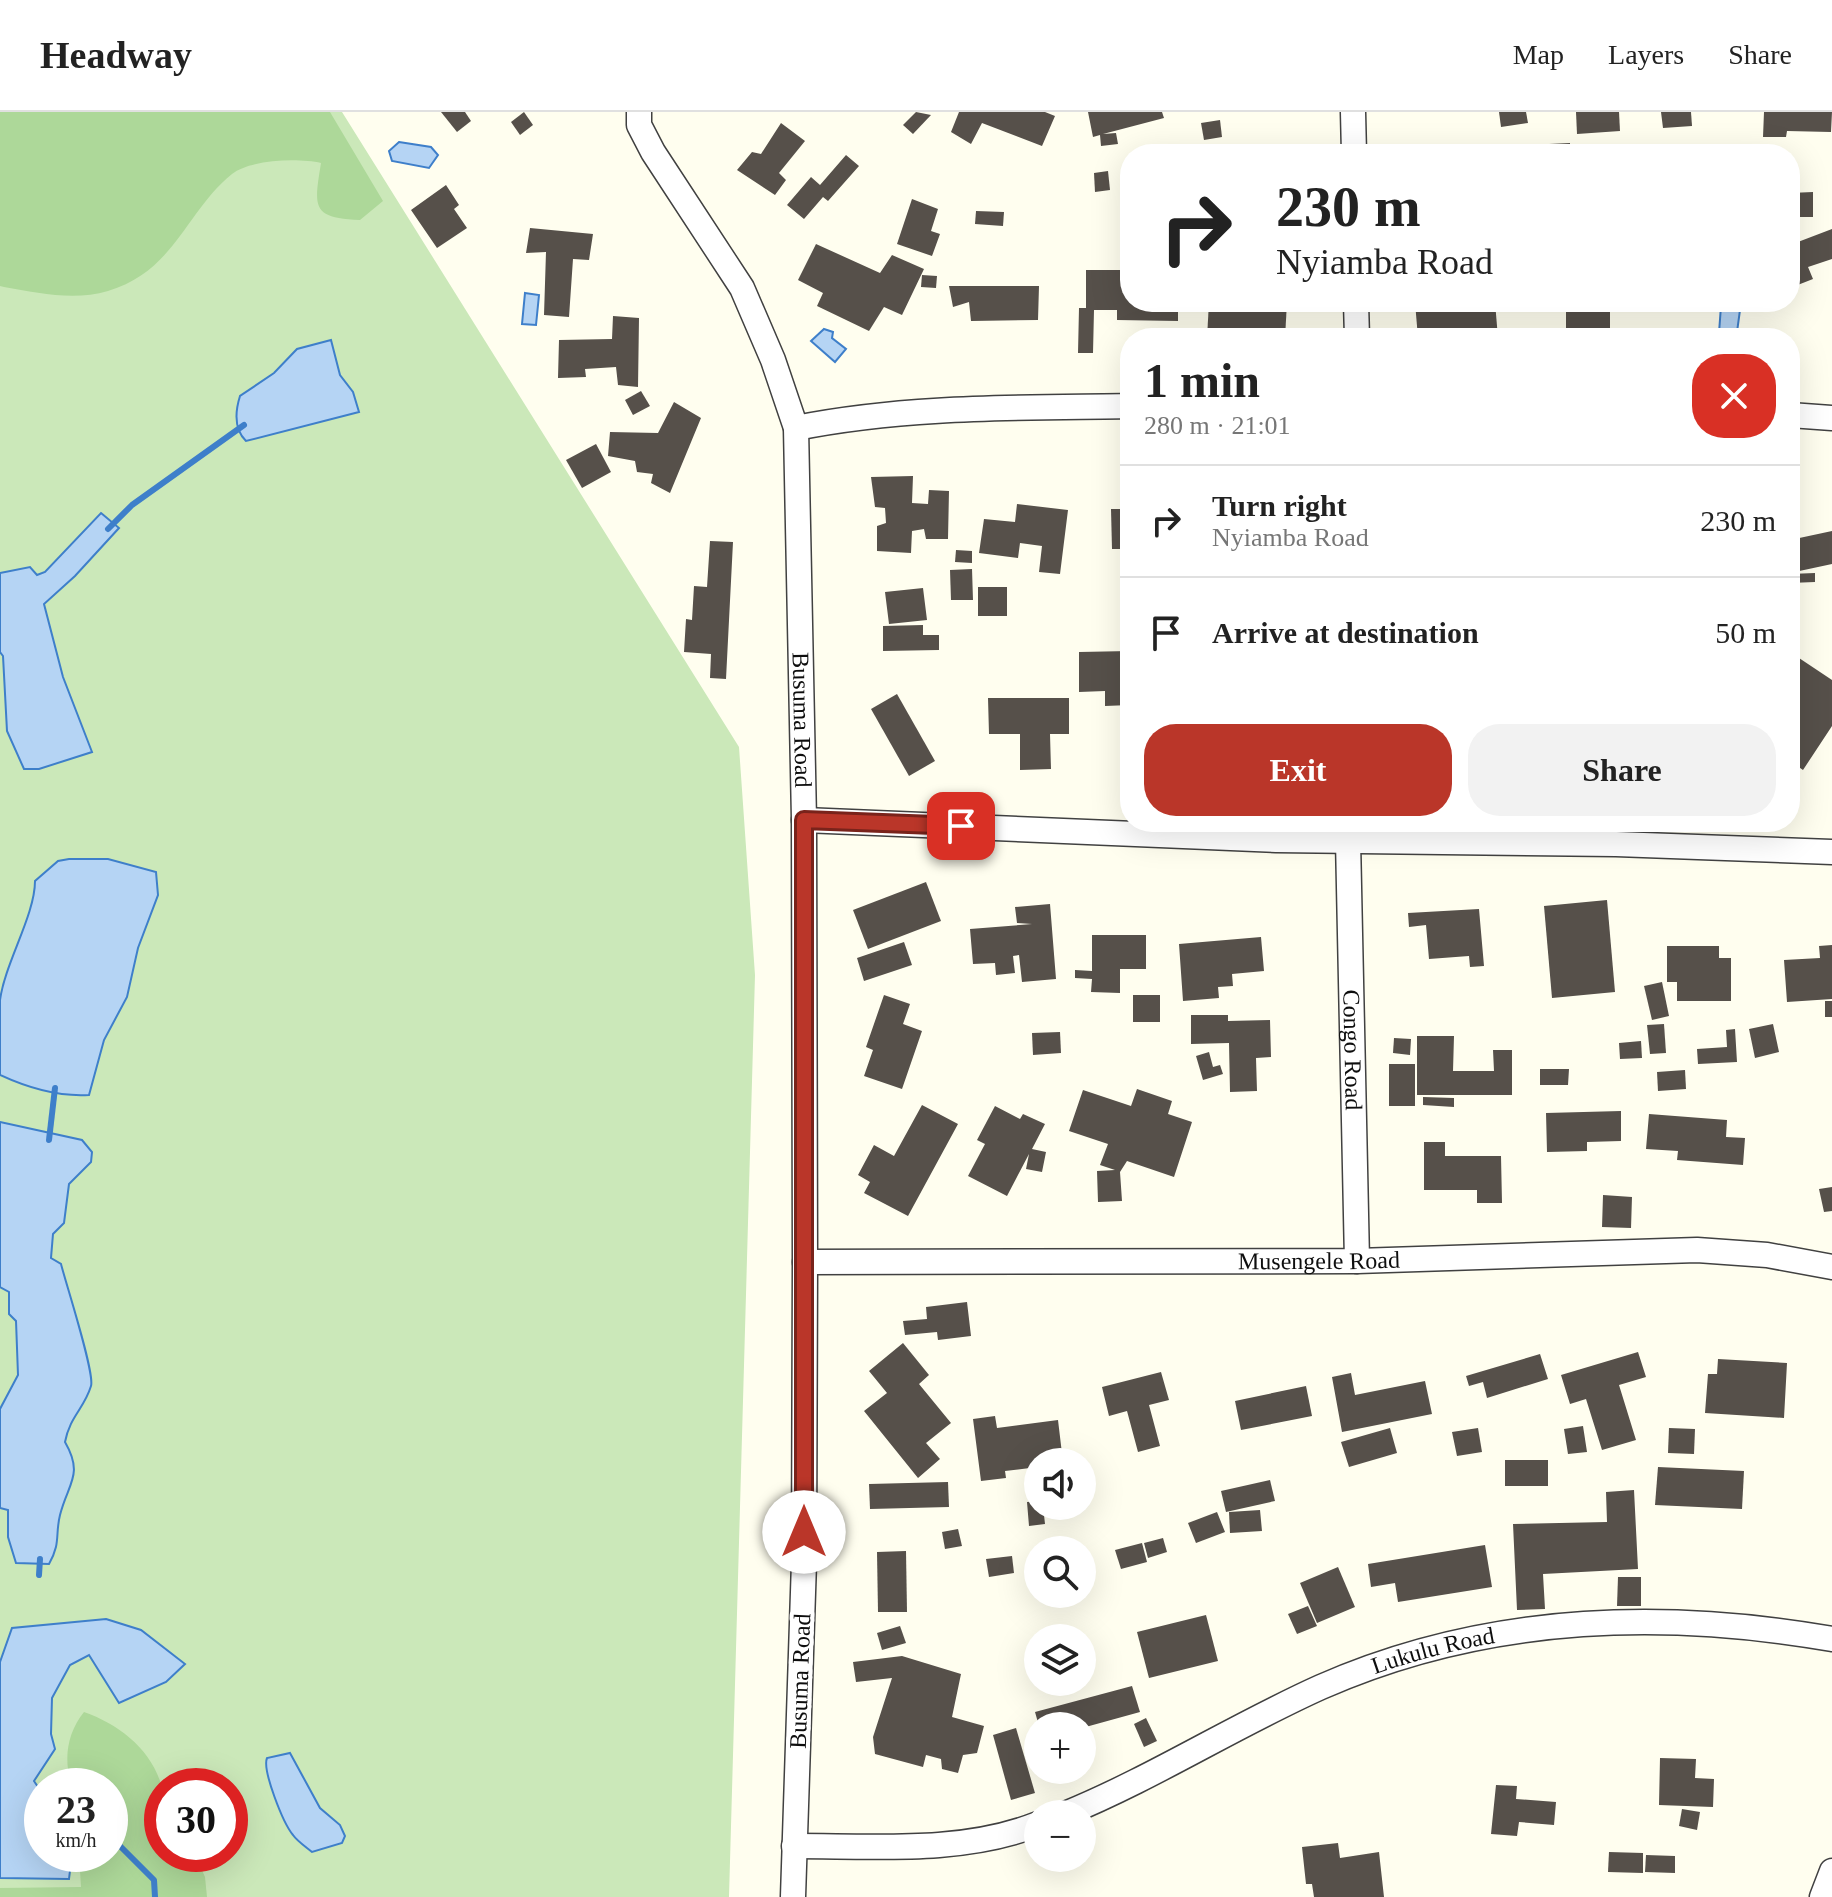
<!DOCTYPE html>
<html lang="en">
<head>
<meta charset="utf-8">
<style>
  :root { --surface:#fff; --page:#f2f2f2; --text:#222; --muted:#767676; --line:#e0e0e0; --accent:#ba3629 }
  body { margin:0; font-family:"Times New Roman",serif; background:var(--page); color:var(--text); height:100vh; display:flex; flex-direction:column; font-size:30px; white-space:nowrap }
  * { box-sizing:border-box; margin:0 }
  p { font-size:26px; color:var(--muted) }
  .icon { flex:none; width:44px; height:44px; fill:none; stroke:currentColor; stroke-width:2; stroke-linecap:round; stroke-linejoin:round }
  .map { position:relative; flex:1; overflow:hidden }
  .panel { position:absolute; left:1120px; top:216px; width:680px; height:504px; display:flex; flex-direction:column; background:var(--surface); border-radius:32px; box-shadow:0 8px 32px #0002 }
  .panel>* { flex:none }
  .banner { position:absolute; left:1120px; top:32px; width:680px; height:168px; border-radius:32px; box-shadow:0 8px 32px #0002; background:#fff; color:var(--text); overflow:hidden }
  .tools { position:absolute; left:1024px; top:1336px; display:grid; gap:16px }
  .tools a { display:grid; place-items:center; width:72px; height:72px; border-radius:50%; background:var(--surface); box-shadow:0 8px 32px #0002; font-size:40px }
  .speed { position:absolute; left:24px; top:1656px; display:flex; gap:16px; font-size:40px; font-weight:700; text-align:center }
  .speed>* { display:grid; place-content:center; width:104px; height:104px; border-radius:50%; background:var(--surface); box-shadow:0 8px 32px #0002; line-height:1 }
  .speed small { font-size:20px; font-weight:400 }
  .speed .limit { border:12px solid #d22; background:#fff; color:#111 }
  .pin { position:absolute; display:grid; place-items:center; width:68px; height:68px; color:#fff; margin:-34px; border-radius:16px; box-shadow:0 4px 12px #0006 }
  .me { position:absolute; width:88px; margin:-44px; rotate:0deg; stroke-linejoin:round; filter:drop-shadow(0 0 6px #0008) }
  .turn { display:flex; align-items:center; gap:28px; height:168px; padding:0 24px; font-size:36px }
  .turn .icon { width:104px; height:104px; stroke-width:2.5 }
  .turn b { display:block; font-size:56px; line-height:68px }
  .round { display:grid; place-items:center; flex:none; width:84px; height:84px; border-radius:32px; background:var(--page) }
  .summary { display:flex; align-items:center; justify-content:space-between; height:136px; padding:0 24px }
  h1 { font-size:48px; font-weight:800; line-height:60px }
  .button { display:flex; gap:16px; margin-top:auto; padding:16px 24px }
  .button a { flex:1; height:92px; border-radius:32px; background:var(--accent); color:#fff; font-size:32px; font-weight:800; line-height:92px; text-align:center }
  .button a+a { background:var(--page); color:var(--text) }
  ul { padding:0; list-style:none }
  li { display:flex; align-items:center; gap:24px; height:112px; padding:0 24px; border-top:2px solid var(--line) }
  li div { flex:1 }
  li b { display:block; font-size:30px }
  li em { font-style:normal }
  header { display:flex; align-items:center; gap:48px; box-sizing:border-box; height:112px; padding:0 40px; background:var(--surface); border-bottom:2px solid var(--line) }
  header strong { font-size:38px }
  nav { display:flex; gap:44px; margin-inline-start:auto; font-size:28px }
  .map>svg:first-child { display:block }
</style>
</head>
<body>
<header>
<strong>Headway</strong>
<nav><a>Map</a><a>Layers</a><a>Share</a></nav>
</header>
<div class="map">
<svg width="1832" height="1785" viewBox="0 0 1832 1785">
  <rect width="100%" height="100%" fill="#fffeef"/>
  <!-- green -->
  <path fill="#cbe8b9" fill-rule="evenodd" d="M0,0h342l397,635 16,228 -26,922h-729zM42,1674h68v68h-68zM162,1674h68v68h-68z"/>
  <!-- forest -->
  <g fill="#add899">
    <path d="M0,0h330l53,89 -23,19c-49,-2 -46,-13 -39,-57 -22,-5 -70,-4 -89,11 -46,37 -57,97 -124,117 -34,10 -70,2 -104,-4l-4,-1z"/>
    <path d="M84,1600c34,12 66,36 77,72 6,19 1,49 1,70h33l10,23 2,20h-207v-9l81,-1 -2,-33h31v-68h-38c-9,-26 -5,-53 12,-74z"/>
  </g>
  <!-- water -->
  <g fill="#b5d4f4" stroke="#3e7fca" stroke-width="2">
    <path d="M399,30l32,5 7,8 -9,13 -37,-7 -3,-10z"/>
    <path d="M525,181l14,2 -3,30 -14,-1z"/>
    <path d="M1721,194l19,4 -3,22 -18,1z"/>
    <path d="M824,217l9,3 -1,6 14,11 -11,13 -24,-21z"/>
    <path d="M331,228l9,35 13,17 6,20 -113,29c-12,-12 -11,-29 -6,-45l34,-23 23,-24z"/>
    <path d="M101,401l18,15 -44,48 -31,28 19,73 29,75 -53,17h-15l-17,-38 -4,-75 -3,-4v-79l30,-6 7,8 8,-3z"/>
    <path d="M69,747h39l48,13 2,23 -20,53 -11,49 -23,43 -15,55c-32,2 -61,-7 -89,-20 0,-24 0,-51 0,-75 5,-37 35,-85 35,-119l23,-20z"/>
    <path d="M0,1010l82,18 10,12 -1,10 -22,22 -5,39 -11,11 -2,24 10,6c5,20 34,109 30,122 -7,23 -21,30 -26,56 19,33 3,41 -5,73 -5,20 1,28 -11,49l-33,-1 -8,-26v-27l-8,-2v-99l18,-34 -2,-54 -7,-7v-22l-9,-5z"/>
    <path d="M106,1507l35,11 44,34 -19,18 -47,21 -30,-48 -19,10 -18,33 -1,36 4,15 -21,32 8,12v61h30l-3,25 -69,-1v-216l12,-34z"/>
    <path d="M290,1641l30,55 20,17 5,11 -3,7 -30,9c-6,-5 -15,-11 -19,-17 -10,-12 -31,-65 -26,-77z"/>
  </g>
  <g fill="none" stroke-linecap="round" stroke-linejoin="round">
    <!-- stream -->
    <g stroke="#3e7fca" stroke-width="6">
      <path d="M108,417l24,-24 112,-80"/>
      <path d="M49,1028l6,-52"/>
      <path d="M39,1463l1,-16"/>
      <path d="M110,1731l8,1 36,36 1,17"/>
    </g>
  </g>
  <!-- building -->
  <g fill="#56504a">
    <path d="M441,0h24l6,9 -14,11z"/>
    <path d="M524,0l9,13 -13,10 -9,-13z"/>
    <path d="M916,0l15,3 -18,19 -10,-9z"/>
    <path d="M959,0h86l10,4 -13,30 -60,-23 -11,21 -20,-12z"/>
    <path d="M1088,0h74l2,6 -61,16 13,-1 2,11 -17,2 -1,-11 -7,2z"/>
    <path d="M1499,0h27l2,11 -27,4z"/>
    <path d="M1576,0h43l1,19 -43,3z"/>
    <path d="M1661,0h30l1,14 -29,2z"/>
    <path d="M1764,0h68l-1,20 -44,-1 -1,6h-23z"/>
    <path d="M1220,8l2,17 -18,3 -3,-17z"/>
    <path d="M781,11l24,18 -26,32 7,7 -11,15 -38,-25 15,-18 9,2z"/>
    <path d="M1570,31v11h-21v-10z"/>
    <path d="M1743,34l2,8h-14l-1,-5z"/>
    <path d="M846,43l13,11 -31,35 -5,-4 -19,22 -17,-14 24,-28 9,8z"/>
    <path d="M1108,59l2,19 -15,2 -1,-19z"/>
    <path d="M446,73l13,20 -5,4 13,19 -30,20 -26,-38z"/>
    <path d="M1813,80v25h-23v-24z"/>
    <path d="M912,87l26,10 -7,22 9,3 -8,22 -35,-12z"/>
    <path d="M976,99l28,1 -1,14 -28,-2z"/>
    <path d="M530,116l63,6 -4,26 -16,-1 -4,58 -25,-2 2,-63 -20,1z"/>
    <path d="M1832,117v30l-24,8 5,12 -23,9v-43z"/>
    <path d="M816,132l64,29 12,-18 32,14 -22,46 -18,-8 -15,24 -52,-25 6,-13 -25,-13z"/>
    <path d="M1086,158h44v32h48v19l-61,-1v-10h-23l-1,43h-15l1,-45h7z"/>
    <path d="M922,163l15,1 -1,12 -15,-1z"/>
    <path d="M949,174h90l-1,34 -67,1 -2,-19 -16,5z"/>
    <path d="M1209,190h78l-2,36h-78z"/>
    <path d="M1415,190h80l3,36h-80z"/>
    <rect x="1566" y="190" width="44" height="36"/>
    <path d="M1689,190h51l1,4 -51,3z"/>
    <path d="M613,204l26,2 -1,69 -20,-2 -2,-18 -31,2 1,8 -28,1 1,-38 53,-1z"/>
    <path d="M641,279l9,15 -17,9 -8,-15z"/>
    <path d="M674,290l27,16 -31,75 -19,-10 2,-9 -16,-2 -2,-11 -27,-5 2,-24 48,1z"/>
    <path d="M596,332l15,28 -29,16 -16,-28z"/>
    <path d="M913,364l-1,27 16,1 1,-14 20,1 -1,48h-22l-2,-10 -12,2 -1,22 -34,-2v-25l9,-3 -1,-15 -10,-1 -4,-30z"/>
    <path d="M1017,392l51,6 -8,64 -21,-2 3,-26 -22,-3 -2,15 -39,-5 5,-34 31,3z"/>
    <path d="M1111,397h19v40h-18z"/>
    <path d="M1832,419v33l-42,9v-33z"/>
    <path d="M710,429l23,1 -7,137 -16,-1 1,-24 -27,-2 2,-33 6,1 2,-34 13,1z"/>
    <path d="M956,438l16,1v12l-17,-1z"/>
    <path d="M972,457l1,31h-22l-1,-30z"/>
    <path d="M1815,461v9l-25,1v-9z"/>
    <rect x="978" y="475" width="29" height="29"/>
    <path d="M923,476l4,32 -38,4 -4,-32z"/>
    <path d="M923,513v10h16v15l-56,1v-25z"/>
    <path d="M1130,539v54l-25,1v-15l-26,1v-40z"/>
    <path d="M1793,542l39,26v46l-29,44 -13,-9v-45l7,-10 -7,-4v-43z"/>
    <path d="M897,582l38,67 -26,15 -38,-67z"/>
    <path d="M988,586h81v36h-19l1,35 -31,1v-36h-31z"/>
    <path d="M926,770l15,39 -73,28 -15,-39z"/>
    <path d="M1607,788l8,92 -63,6 -8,-92z"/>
    <path d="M1050,792l6,75 -34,3 -3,-27 -6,1 2,17 -19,2 -1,-12 -22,1 -3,-35 62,-5 -15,-1 -2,-16z"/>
    <path d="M1479,797l5,57 -14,1 -1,-11 -40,3 -3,-34 -17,2 -1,-14z"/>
    <path d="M1092,823h54v34h-26v24l-29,-1 1,-13 -17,-1v-8l17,1z"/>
    <path d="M1261,825l3,34 -32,3 1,12 -15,1 1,11 -36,3 -4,-57z"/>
    <path d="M904,830l8,23 -48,16 -7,-23z"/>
    <path d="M1832,833v54l-45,3 -3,-42 36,-2 -1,-12z"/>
    <path d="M1667,834h52v12h12v43h-54v-19h-10z"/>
    <path d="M1662,870l7,34 -17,4 -8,-34z"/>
    <path d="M884,883l26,9 -7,20 19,7 -20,58 -38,-13 9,-26 -7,-3z"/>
    <rect x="1133" y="883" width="27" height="27"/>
    <rect x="1825" y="889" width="7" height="16"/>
    <path d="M1191,903h37v6l42,-1 1,37 -15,1 1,33 -27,1 -1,-49 -38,1z"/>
    <path d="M1664,912l2,29 -16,1 -3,-29z"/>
    <path d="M1773,912l6,28 -24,6 -6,-29z"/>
    <path d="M1735,917l2,33 -39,2 -1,-15 30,-2 -1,-17z"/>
    <path d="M1060,920l1,21 -28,2 -1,-22z"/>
    <path d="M1417,924h37l-1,35h41l-1,-21h19v45h-95z"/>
    <path d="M1394,926l17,1 -1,16 -17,-2z"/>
    <path d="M1641,929l1,17 -22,1 -1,-16z"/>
    <path d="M1209,940l4,15 7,-2 3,9 -20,6 -7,-24z"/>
    <rect x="1389" y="952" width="26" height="42"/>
    <path d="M1540,957h29l-1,16h-28z"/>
    <path d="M1685,958l1,19 -28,2 -1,-19z"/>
    <path d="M1137,977l35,12 -4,13 24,8 -18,55 -47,-16 -7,11 2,29 -24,1 -1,-31 18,-1 -15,-5 8,-21 -39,-13 14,-41 48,16z"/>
    <path d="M1423,985l31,1v9l-31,-2z"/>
    <path d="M922,993l36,19 -50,92 -44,-23 6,-11 -12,-7 16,-30 20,11z"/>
    <path d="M995,994l25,13 3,-5 22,10 -13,25 14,3 -4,20 -16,-3 3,-15 -22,42 -39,-20 17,-32 -8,-4z"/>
    <path d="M1621,999v30l-34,1v9l-40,1 -1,-39z"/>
    <path d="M1649,1002l78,6 -1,17 19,1 -2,27 -66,-5 1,-9 -32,-2z"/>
    <path d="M1424,1030h21v14h56l1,47h-25v-13h-53z"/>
    <path d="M1832,1075v24l-8,1 -5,-23z"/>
    <path d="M1603,1083l29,2 -1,31 -29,-1z"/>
    <path d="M967,1190l4,34 -33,4 -1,-8 -32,3 -2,-14 24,-2 -1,-12z"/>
    <path d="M903,1231l26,32 -10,9 32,39 -25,20 14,16 -22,19 -54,-67 23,-18 -18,-22z"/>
    <path d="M1638,1240l8,25 -27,8 17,55 -34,10 -16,-51 -16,5 -9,-29z"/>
    <path d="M1540,1242l8,25 -61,19 -4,-16 -14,4 -3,-10z"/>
    <path d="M1718,1247l69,4 -3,55 -79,-5 3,-39h9z"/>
    <path d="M1161,1260l8,28 -20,5 11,41 -22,6 -11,-41 -18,5 -7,-29z"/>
    <path d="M1351,1261l4,22 70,-14 7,33 -90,18 -10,-55z"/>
    <path d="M1306,1274l6,30 -71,14 -6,-29z"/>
    <path d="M995,1304l2,12 61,-8 5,42h-25v5l-33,4 1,7 -25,3 -8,-62z"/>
    <path d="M1583,1314l4,26 -19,2 -4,-25z"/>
    <path d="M1390,1316l7,25 -48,14 -8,-25z"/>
    <path d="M1478,1316l4,24 -25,4 -5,-24z"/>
    <path d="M1669,1316l26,1 -1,25 -26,-1z"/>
    <rect x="1505" y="1348" width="43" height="26"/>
    <path d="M1658,1355l86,4 -2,38 -87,-4z"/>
    <path d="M1270,1368l5,21 -49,11 -5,-21z"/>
    <path d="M948,1370l1,25 -79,2 -1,-25z"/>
    <path d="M1634,1378l4,79 -95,5 2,35 -28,1 -4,-86 94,-2 -1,-30z"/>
    <path d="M1038,1389v5h5l2,18 -16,2 -2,-24z"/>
    <path d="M1260,1398l2,21 -32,2 -1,-21z"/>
    <path d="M1217,1400l8,20 -29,11 -8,-20z"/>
    <path d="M958,1417l4,17 -17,3 -3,-17z"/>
    <path d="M1163,1426l4,14 -19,6 -4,-15z"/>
    <path d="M1142,1431l5,19 -26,7 -6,-19z"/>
    <path d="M1485,1433l7,42 -94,15 -3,-19 -24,4 -3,-23z"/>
    <path d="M906,1439l1,61h-29l-1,-60z"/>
    <path d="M1012,1444l2,17 -25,4 -3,-18z"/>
    <path d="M1338,1455l17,40 -38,16 -17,-40z"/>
    <path d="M1618,1465h23v29h-24z"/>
    <path d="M1308,1494l9,20 -20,8 -9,-20z"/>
    <path d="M1206,1503l12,46 -69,17 -12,-46z"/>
    <path d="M900,1514l6,17 -24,7 -5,-17z"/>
    <path d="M902,1544l59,18 -9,43 32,9 -7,27 -14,2 -5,18 -16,-4 -1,-10 -15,-4 -3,12 -48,-13 -2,-17 19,-59 -36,4 -3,-20z"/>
    <path d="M1132,1574l8,26 -58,16 -43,-2 -4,-14z"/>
    <path d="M1146,1606l11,23 -13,6 -10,-23z"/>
    <path d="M1016,1616l19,65 -24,7 -18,-65z"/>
    <path d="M1660,1646l36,1 -1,19 19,1 -1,28 -54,-2z"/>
    <path d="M1496,1673l21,1 -1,13 40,3 -2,23 -35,-3 -2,14 -26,-2z"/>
    <path d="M1682,1697l18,3 -3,18 -18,-4z"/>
    <path d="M1338,1731l2,15 39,-6 5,45h-70l-2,-13h-6l-4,-37z"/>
    <path d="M1609,1740l34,1v20l-35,-1z"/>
    <path d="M1646,1743l29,1v17l-30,-1z"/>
  </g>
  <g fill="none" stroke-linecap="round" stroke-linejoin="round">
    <defs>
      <g id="minor">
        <path id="s1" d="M639,0v13l14,27 89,136 31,72 23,68 8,392 1,442 -1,300 -11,335"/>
        <path d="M1353,0l1,42"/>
        <path d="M1356,190l1,36"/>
        <path d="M1790,303l42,3"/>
        <path d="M796,316c110,-22 221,-20 334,-22"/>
        <path d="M804,708l472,20 340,4 216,8"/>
        <path id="s2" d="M1348,728l9,421"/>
        <path id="s3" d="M805,1150l552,-1 340,-11 70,5 65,12"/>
        <path id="s4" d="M1065,1702c88,-36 169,-88 256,-127 161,-71 338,-78 511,-48"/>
        <path d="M794,1734c80,0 168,8 244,-22"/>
        <path d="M1822,1785l10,-26"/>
      </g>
    </defs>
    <!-- minor casing -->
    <use href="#minor" stroke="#414141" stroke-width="27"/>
    <!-- minor -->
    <use href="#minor" stroke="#fff" stroke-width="24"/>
  </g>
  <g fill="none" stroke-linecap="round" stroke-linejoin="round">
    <defs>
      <path id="route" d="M804,1420v-712l157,6"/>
    </defs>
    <!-- route casing -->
    <use href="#route" stroke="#79231b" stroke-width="20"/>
    <!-- route -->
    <use href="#route" stroke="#ba3629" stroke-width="14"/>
  </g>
  <g text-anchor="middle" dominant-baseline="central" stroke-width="8" stroke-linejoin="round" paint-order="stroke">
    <!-- street labels -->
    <g font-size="24" fill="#0e0e0e" stroke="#fff">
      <text stroke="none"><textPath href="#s1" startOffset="648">Busuma Road</textPath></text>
      <text stroke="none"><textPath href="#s2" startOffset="210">Congo Road</textPath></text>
      <text stroke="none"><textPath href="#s3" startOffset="514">Musengele Road</textPath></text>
      <text stroke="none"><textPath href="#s4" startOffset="404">Lukulu Road</textPath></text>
      <text transform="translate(800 1569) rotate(-88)">Busuma Road</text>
    </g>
  </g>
</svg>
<div class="tools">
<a><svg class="icon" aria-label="sound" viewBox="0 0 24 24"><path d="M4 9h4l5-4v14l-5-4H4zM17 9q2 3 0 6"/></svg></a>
<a><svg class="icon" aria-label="search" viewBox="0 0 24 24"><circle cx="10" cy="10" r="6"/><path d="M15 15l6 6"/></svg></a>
<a><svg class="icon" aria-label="layers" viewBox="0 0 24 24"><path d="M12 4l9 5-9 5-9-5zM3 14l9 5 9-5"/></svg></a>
<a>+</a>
<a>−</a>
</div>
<div class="speed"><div>23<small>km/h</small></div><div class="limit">30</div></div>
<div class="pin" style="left:961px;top:714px;background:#d93025"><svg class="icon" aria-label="arrive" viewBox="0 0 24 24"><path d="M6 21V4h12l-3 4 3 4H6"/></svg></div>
<svg class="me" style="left:804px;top:1420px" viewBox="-20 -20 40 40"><circle r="19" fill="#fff"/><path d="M0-13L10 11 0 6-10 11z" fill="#ba3629"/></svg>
<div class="banner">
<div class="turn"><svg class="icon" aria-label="right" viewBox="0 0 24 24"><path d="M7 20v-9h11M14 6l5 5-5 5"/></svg><div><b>230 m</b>Nyiamba Road</div></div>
</div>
<section class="panel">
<div class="summary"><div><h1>1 min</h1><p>280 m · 21:01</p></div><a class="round" style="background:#d93025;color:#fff"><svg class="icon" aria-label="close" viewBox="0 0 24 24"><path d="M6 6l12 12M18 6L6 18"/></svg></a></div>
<ul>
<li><svg class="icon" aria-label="right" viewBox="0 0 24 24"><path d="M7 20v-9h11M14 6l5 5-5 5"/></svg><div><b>Turn right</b><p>Nyiamba Road</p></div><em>230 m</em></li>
<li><svg class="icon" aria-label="arrive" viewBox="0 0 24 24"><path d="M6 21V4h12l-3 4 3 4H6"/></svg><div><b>Arrive at destination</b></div><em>50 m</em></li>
</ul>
<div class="button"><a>Exit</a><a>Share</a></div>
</section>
</div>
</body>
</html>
